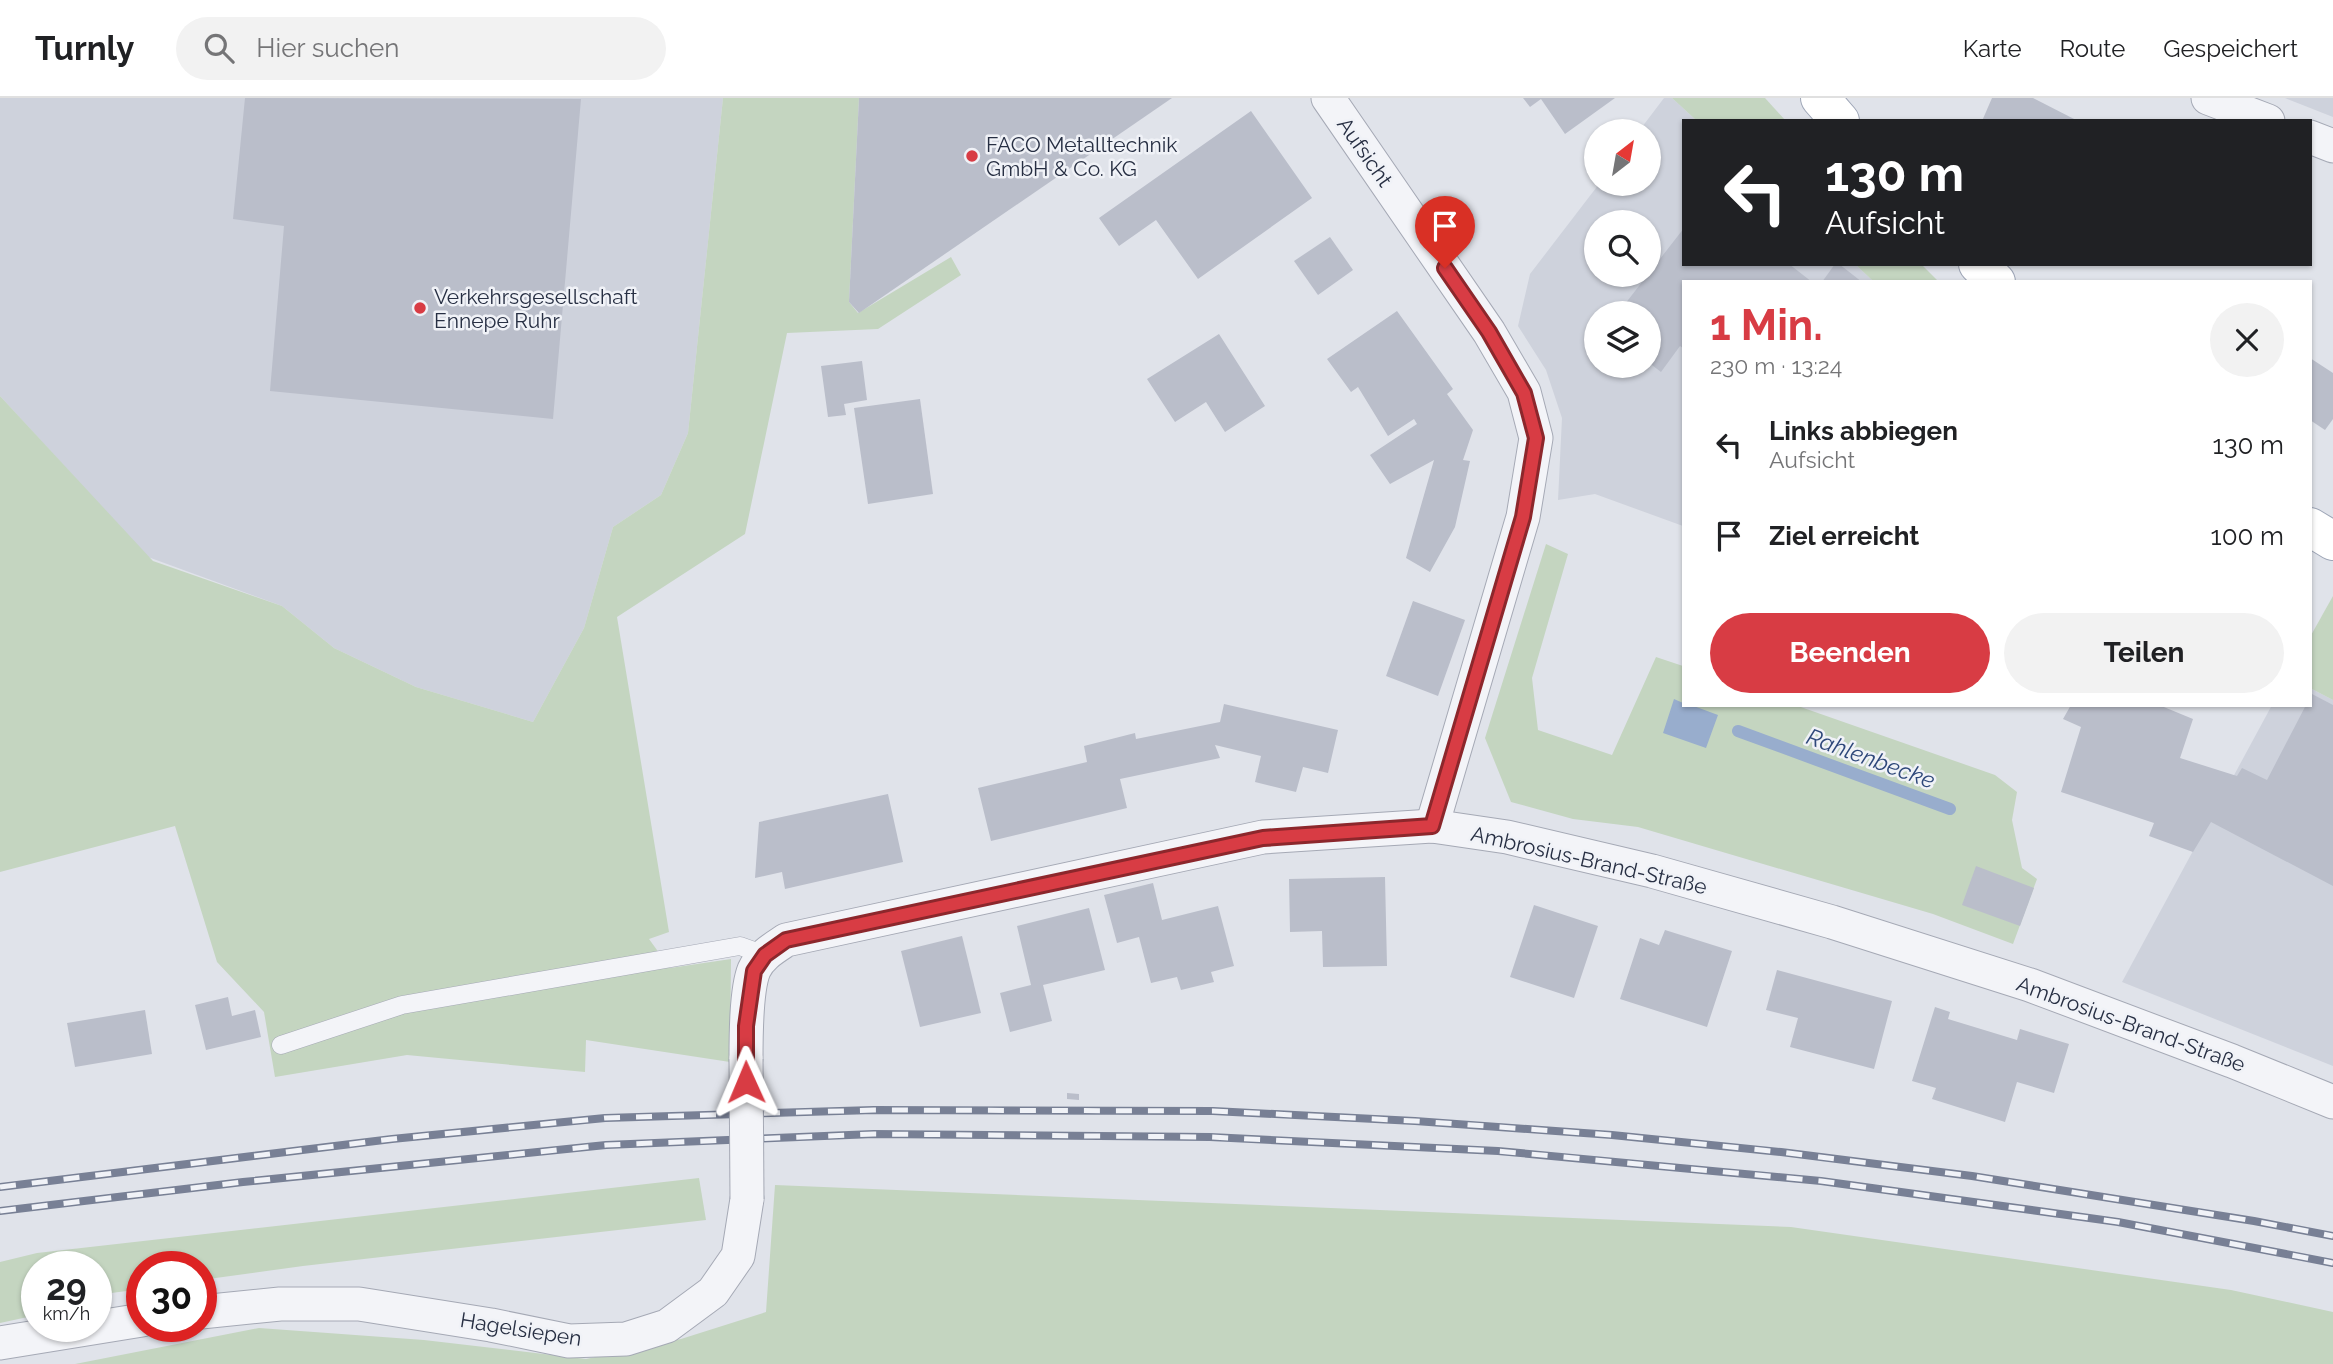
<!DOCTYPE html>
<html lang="de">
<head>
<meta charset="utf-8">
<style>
  :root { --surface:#fff; --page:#f2f2f2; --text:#202124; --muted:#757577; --line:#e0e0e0; --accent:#d83c44 }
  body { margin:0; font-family:Raleway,sans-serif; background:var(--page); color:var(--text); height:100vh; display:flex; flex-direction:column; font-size:26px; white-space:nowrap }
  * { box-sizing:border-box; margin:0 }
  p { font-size:23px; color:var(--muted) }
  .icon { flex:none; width:38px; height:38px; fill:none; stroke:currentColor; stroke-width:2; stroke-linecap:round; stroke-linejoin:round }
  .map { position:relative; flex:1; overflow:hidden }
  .panel { position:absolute; left:1682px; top:182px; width:630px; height:427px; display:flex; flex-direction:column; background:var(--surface); border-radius:0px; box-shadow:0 2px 5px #0004 }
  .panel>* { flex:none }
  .guide { position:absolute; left:1682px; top:21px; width:630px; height:147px; border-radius:0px; box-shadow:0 2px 5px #0004; background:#202124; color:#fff; overflow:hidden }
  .needle { width:46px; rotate:31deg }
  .buttons { position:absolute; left:1584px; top:21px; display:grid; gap:14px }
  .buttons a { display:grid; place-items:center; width:77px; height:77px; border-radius:50%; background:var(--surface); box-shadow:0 2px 5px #0004; font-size:35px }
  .speed { position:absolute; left:21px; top:1153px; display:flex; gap:14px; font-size:35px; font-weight:700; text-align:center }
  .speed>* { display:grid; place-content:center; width:91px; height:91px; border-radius:50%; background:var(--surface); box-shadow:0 2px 5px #0004; line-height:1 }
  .speed small { font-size:18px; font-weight:400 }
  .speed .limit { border:10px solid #d22; background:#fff; color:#111 }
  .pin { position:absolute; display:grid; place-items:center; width:60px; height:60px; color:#fff; margin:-72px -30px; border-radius:50% 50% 50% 0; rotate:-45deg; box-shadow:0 0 7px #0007 }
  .pin .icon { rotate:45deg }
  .me { position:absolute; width:77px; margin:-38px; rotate:359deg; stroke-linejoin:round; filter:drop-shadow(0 0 5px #0008) }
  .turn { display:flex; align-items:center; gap:24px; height:147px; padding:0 28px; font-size:32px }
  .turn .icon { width:91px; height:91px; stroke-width:2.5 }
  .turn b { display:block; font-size:49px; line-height:60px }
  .round { display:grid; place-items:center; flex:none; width:74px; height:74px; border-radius:37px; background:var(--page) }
  .headline { display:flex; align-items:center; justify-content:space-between; height:119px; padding:0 28px }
  h1 { font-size:42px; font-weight:700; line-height:52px; color:var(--accent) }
  .button { display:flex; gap:14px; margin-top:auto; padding:14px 28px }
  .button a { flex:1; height:80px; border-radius:42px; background:var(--accent); color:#fff; font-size:28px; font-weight:700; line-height:80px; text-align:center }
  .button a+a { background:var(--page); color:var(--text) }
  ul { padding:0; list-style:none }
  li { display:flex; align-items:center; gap:21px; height:91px; padding:0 28px }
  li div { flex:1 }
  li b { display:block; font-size:26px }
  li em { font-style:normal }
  header { display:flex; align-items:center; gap:42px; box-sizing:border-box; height:98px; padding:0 35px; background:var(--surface); border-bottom:2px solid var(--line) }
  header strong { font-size:33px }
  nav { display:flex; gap:38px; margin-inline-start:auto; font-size:24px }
  .search { width:490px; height:63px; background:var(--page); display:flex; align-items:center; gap:18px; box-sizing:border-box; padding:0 24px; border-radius:38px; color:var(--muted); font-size:26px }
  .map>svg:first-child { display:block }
</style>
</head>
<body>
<header>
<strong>Turnly</strong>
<div class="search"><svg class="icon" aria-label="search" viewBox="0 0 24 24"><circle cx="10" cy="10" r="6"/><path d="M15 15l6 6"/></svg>Hier suchen</div>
<nav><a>Karte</a><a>Route</a><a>Gespeichert</a></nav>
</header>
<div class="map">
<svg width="2333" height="1266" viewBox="0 0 2333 1266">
  <rect width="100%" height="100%" fill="#e0e3ea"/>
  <!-- built -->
  <g fill="#ced2dc" fill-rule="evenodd">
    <path d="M0,0h723l-35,335 -27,62 -48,32 -29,101 -51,94 -117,-35 -82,-39 -52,-42 -134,-49 -148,-161z"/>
    <path d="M1664,0h8l25,23h-13v143h171l19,18h-190l-1,244 -88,-32 -37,6 4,-82 -16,-48 -28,-44 12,-52 69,-90h49v-53h-9zM1596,124h52v53h-52zM1596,215h52v53h-52z"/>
    <path d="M2285,0h48v19z"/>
    <path d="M2310,590l23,12v366l-211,-84 150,-277h38z"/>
  </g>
  <!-- green -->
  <g fill="#c4d5c0">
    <path d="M723,0h136l-10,204 9,11 93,-56 10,18 -83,54 -91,4 -42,201 -128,83 52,315 -20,7 21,29 61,-9 -1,103 -144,-22 -1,32 -178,-17 -132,22 -11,-65 -47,-50 -42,-136 -175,46v-476l153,165 129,45 52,42 82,39 117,35 51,-94 29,-101 48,-32 27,-62z"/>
    <path d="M1672,0h93l21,23h-89z"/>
    <path d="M1855,166h66l18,18h-65z"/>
    <path d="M1546,446l22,10 -36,124 6,52 74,25 44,-98 27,9 1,39h111l200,70 22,17 -5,28 10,48 15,11 -24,65 -80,-30 -295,-87 -65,-8 -62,-17 -26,-64z"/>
    <path d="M2333,498v104l-23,-12v-51z"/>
    <path d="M699,1080l7,42 -403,46 -102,14v-13h-59v22l-46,6v-28h-59v48l-37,8v-61l37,-9z"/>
    <path d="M775,1087l1016,42 440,63 102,22v52h-2258l184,-36 165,12 162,19 95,-20 85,-27z"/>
  </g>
  <!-- water -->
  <path fill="#98adcd" d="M1674,601l9,4 1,2h7l27,10 -12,33 -43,-15z"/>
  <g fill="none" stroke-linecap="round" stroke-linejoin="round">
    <!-- stream -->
    <path stroke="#98adcd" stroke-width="12" d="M1738,633l212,78"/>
  </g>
  <!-- building -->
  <g fill="#babeca">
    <path d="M245,0l336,1 -28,320 -283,-28 14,-165 -51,-7z"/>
    <path d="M859,0h313l-313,215 -10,-11z"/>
    <path d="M1523,0h92l-50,36 -24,-35 -11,8z"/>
    <path d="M1992,0h41l45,23h-96z"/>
    <path d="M1251,13l61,87 -114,81 -42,-59 -37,26 -20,-28z"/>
    <path d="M1684,130v36h105l23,18h-128v67l-4,-3 -19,26 -13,-10v-49h-30z"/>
    <path d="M1330,139l23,33 -35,25 -24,-34z"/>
    <path d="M1835,166h4l23,18h-40z"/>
    <path d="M1397,213l56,78 -6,5 26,36 -10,30 7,1 -15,66 -25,45 -24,-14 28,-98 -44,24 -20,-29 47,-31 -3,-5 -26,17 -30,-49 -7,5 -24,-33z"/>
    <path d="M1219,236l46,72 -40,26 -19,-30 -31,20 -28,-43z"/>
    <path d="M2310,260l23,15v46l-8,11 -15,-10z"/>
    <path d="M862,263l5,39 -23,4 2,11 -18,2 -7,-51z"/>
    <path d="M920,301l13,95 -65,10 -14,-96z"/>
    <path d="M1413,503l52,19 -27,76 -52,-20z"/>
    <path d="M2312,596l21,11v181l-122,-64 -18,30 -44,-16 5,-13 -93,-31 20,-65 -18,-8 8,-14h88l34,14 -13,39 57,18 5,-8 25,12 39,-75h4z"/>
    <path d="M1224,606l114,26 -10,43 -25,-6 -7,25 -41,-10 6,-26 -46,-11 5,13 -100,21 7,29 -136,33 -13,-53 109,-26 -3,-16 51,-13 1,6 84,-17z"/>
    <path d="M888,696l15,68 -118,27 -3,-17 -27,6 4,-56z"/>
    <path d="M1976,768l58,22 -14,38 -58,-21z"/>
    <path d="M1385,779l2,89 -64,1 -1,-36 -32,1 -1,-53z"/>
    <path d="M1153,785l9,37 56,-14 16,60 -23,6 3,10 -33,8 -4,-13 -26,6 -12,-46 -22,6 -13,-48z"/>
    <path d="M1534,807l64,21 -24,72 -64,-21z"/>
    <path d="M1089,810l16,62 -62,15 9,36 -42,11 -10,-39 31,-8 -14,-59z"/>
    <path d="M1665,832l67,21 -25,76 -87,-28 20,-61 19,7z"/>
    <path d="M962,838l19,77 -61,14 -19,-76z"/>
    <path d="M1777,872l115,31 -18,68 -84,-22 8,-29 -32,-8z"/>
    <path d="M228,899l4,19 23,-6 6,27 -55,13 -11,-45z"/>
    <path d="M1935,909l15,5 -2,7 69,21 3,-11 49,15 -15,49 -37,-11 -12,40 -73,-23 4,-11 -24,-7z"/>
    <path d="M145,912l7,44 -77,13 -8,-44z"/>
    <path d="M1067,995l12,1v6l-12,-1z"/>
  </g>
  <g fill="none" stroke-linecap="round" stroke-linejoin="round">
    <defs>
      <path id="service" d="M281,947l121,-40 338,-59 25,9"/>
      <g id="minor">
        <path d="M1328,0l161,234 35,60 12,46 -13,79 -91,309"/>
        <path d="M2208,0l60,23"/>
        <path d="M2310,39l23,9"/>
        <path d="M746,961c0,-22 0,-69 8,-89 6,-14 20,-22 32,-30l477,-103 169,-11 75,11 145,34 180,51 198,63 202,76 101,41"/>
        <path d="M201,1214l79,-8h79l132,21 78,16 57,-2 41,-13 46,-34 25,-36 9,-57"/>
        <path d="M0,1245l142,-23"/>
      </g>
      <g id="primary">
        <path d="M1820,0l20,23"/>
        <path d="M1978,166l18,18"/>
        <path d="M2310,429l23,14"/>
      </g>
    </defs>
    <!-- service casing -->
    <use href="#service" stroke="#a5a9b5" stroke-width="19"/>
    <!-- minor casing -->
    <use href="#minor" stroke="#a5a9b5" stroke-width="35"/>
    <!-- primary casing -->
    <use href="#primary" stroke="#9ea6b7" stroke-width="40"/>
    <!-- service -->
    <use href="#service" stroke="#f3f4f8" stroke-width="18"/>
    <!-- minor -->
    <use href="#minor" stroke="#f3f4f8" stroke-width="33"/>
    <!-- primary -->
    <use href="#primary" stroke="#fff" stroke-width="38"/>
    <defs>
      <g id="rail">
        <path d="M0,1089l392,-48 213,-21 269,-8 339,1 202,10 197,14 169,17 191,24 282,45 79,15"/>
        <path d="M0,1113l243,-29 363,-37 268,-11 336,3 288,14 323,30 297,41 215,41"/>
      </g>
    </defs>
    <!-- rail casing -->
    <use href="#rail" stroke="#788095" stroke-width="8"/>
    <!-- rail -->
    <use href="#rail" stroke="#f0f2f7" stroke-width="5" stroke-dasharray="16" stroke-linecap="butt"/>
    <defs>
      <path id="minor-bridge" d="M746,961l1,140"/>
    </defs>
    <!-- minor-bridge casing -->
    <use href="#minor-bridge" stroke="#a5a9b5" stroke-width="35" stroke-linecap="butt"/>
    <!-- minor-bridge -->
    <use href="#minor-bridge" stroke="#f3f4f8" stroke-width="33"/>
  </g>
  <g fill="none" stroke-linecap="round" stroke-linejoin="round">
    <defs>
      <path id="route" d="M746,984v-56l8,-55 11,-16 21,-15 477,-102 169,-12 91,-309 13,-79 -12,-45 -35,-61 -44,-64"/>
    </defs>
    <!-- route casing -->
    <use href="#route" stroke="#8c272c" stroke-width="18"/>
    <!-- route -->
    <use href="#route" stroke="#d83c44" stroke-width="12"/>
  </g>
  <!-- markers -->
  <g fill="#d83c44" stroke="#f0f2f7" stroke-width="2.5">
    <circle cx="972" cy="58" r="7"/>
    <circle cx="420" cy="210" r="7"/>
  </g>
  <g text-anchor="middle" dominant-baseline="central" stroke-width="5" stroke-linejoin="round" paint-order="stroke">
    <!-- poi labels -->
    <g font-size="21" fill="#272f43" stroke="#f0f2f7" text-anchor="start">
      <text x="986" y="46">FACO Metalltechnik<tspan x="986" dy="24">GmbH &amp; Co. KG</tspan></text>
      <text x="434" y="198">Verkehrsgesellschaft<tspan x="434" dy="24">Ennepe Ruhr</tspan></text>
    </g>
    <!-- street labels -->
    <g font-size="21" fill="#272f43" stroke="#f0f2f7">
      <text transform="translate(1365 54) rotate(55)">Aufsicht</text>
      <text transform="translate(1589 762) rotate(13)">Ambrosius-Brand-Straße</text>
      <text transform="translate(2131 926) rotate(20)">Ambrosius-Brand-Straße</text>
      <text transform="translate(521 1231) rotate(9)">Hagelsiepen</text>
    </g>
    <!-- water labels -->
    <g font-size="23" font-style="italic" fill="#2e487a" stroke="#f0f2f7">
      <text transform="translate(1871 660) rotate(20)">Rahlenbecke</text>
    </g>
  </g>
</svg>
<div class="buttons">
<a><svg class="needle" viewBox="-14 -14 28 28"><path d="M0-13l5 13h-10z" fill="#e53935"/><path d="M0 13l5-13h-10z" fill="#757577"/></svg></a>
<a><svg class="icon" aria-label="search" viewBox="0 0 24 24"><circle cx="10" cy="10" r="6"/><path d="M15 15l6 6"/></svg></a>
<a><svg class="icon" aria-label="layers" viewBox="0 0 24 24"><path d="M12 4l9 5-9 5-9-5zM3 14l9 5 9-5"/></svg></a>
</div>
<div class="speed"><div>29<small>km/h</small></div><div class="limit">30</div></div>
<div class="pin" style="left:1445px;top:170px;background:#d93025"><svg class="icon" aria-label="arrive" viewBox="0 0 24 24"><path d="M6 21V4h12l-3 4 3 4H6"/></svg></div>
<svg class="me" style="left:746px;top:984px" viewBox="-20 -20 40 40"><path d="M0-17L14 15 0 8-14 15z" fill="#d83c44" stroke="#fff" stroke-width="4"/></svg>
<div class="guide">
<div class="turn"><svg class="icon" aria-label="left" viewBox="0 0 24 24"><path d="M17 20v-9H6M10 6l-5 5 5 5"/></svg><div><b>130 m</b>Aufsicht</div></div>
</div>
<section class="panel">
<div class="headline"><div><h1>1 Min.</h1><p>230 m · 13:24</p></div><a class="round"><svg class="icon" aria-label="close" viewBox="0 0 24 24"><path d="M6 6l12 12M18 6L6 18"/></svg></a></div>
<ul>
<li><svg class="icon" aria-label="left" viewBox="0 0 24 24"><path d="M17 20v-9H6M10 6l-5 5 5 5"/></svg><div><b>Links abbiegen</b><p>Aufsicht</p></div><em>130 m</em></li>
<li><svg class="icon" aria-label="arrive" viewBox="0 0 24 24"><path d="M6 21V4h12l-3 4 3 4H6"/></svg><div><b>Ziel erreicht</b></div><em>100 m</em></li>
</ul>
<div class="button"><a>Beenden</a><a>Teilen</a></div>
</section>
</div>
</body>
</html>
